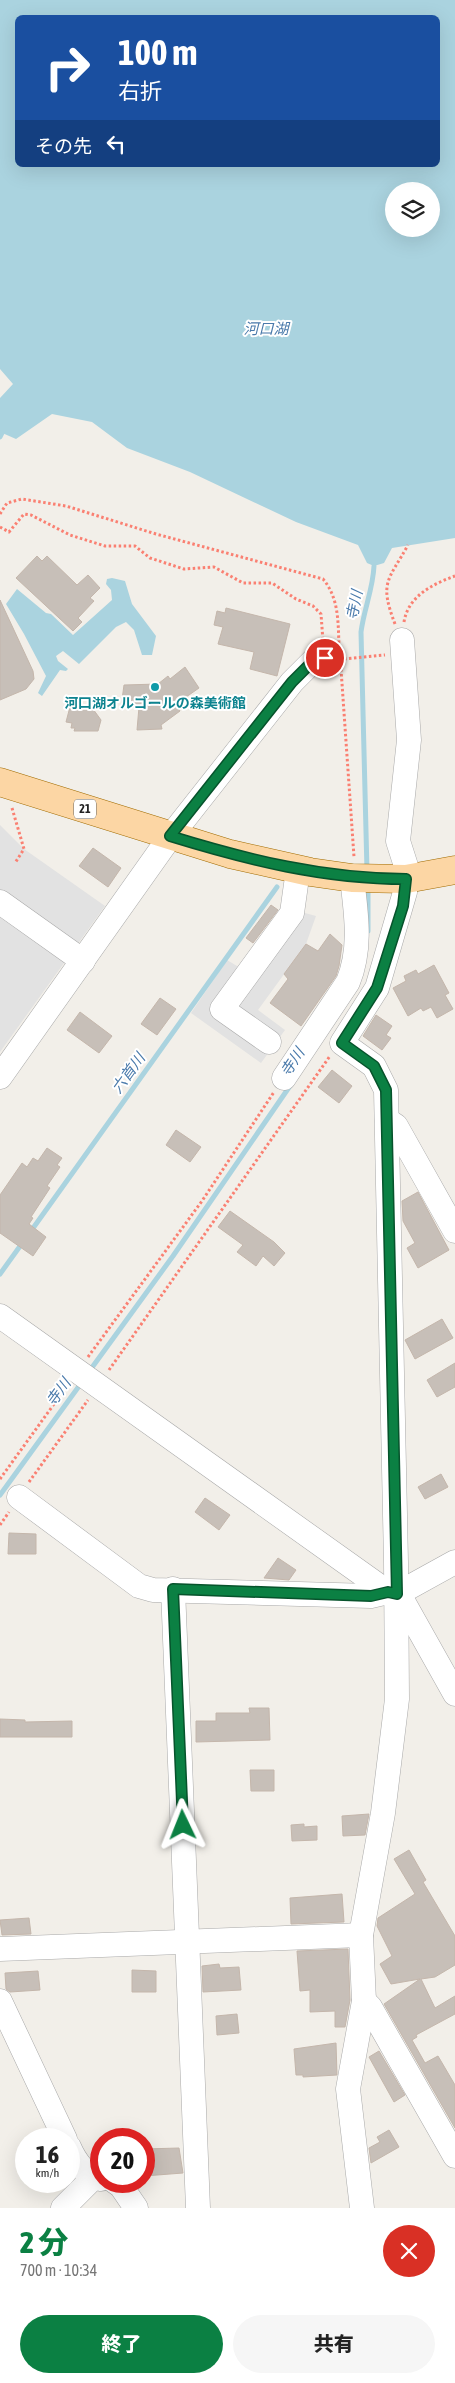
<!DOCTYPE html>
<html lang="ja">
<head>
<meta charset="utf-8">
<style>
  :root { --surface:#fff; --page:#f6f6f6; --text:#222; --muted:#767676; --accent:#0b8043 }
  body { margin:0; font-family:"Asap Condensed","Noto Sans JP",sans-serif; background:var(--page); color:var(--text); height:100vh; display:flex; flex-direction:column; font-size:19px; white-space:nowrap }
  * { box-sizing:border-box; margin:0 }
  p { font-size:16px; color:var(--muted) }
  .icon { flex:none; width:28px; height:28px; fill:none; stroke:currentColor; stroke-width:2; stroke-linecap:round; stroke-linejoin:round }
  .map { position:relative; height:2208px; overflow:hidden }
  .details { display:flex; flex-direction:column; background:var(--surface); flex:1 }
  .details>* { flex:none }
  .guide { position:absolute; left:15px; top:15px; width:425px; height:152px; border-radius:8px; box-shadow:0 5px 20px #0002; background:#1a4fa0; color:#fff; overflow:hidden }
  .tools { position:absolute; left:385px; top:182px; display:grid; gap:10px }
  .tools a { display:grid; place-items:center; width:55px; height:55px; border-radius:50%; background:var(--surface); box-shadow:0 5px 20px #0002; font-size:25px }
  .speed { position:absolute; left:15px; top:2128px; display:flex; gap:10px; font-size:25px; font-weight:700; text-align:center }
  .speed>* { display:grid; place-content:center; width:65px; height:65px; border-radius:50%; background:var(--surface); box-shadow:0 5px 20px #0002; line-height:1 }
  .speed small { font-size:12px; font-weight:400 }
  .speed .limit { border:8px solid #d22; background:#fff; color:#111 }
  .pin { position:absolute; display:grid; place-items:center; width:42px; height:42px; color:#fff; margin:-21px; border:2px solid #fff; border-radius:50%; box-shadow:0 1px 5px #0007 }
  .me { position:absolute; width:55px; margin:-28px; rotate:358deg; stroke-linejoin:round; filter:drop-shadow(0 0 4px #0008) }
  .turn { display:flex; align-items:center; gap:18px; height:105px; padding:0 20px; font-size:22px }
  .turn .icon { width:65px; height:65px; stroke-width:2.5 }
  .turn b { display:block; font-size:35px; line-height:42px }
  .then { display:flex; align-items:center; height:48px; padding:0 20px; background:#0003; gap:10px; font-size:19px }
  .round { display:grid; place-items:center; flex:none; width:52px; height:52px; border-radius:26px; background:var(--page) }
  .headline { display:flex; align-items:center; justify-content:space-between; height:85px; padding:0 20px }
  h1 { font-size:30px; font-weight:800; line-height:38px; color:var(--accent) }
  .cta { display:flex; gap:10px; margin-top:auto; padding:10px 20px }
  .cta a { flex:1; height:58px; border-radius:30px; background:var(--accent); color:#fff; font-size:20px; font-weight:800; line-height:58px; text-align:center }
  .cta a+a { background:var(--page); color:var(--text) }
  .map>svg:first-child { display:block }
</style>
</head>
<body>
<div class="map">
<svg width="455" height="2208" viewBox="0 0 455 2208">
  <rect width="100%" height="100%" fill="#f2efe9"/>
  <!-- parking -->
  <g fill="#e2e2e2">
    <path d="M0,825l24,24 81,57 -105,146z"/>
    <path d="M301,912l15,4 -10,28 -48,66 27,20 -24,33 -70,-50 36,-53 15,9z"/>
  </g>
  <!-- water -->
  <g fill="#aad3df" fill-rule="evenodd">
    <path d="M0,0h455v538l-63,10 -8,15 -10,3 -7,-3 -9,-18 -62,-23 -106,-50 -63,-24 -35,-26 -40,-8 -36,25 -16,-7v-34l13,-14 -13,-15zM18,18h420v147h-420zM394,191h37v38h-37z"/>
    <path d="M112,578l13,3 7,23 24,32 -4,19h-10l-8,-25 -8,-8 -10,5 -37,37 -16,-13 -7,5 2,5 10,8 -2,2 -6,-1 -18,26 -4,-3 8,-17 -22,-42 -18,-30 11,-15 29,24 5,1 22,21 39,-35 -1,-10 -5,-6 1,-5z"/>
  </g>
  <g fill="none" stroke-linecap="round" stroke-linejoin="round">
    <!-- stream -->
    <g stroke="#aad3df" stroke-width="5">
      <path d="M0,437l2,-4"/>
      <path d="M367,871l-6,-239c3,-23 12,-43 13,-66"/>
      <path d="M368,887v44"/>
      <path d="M31,1231l246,-344"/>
      <path d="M0,1274l23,-32"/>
      <path d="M88,1373l85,-117 119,-173"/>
      <path d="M0,1495l82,-113"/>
    </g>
  </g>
  <!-- building -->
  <g fill="#c7bfb8" stroke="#c4b6ab">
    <path d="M37,556l5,5 5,-5 30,29 11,-10 12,13 -10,10 4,3 -16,17 4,4 -9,9 -57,-53z"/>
    <path d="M0,600l33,71 1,8 -8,10 -26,11z"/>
    <path d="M226,608l64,16 -13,52 -27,-7 4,-17 -36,-8 5,-17 -9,-2 3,-14 8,2z"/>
    <path d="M185,667l14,21 -23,16 4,7 -19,14 1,4 -25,1 2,-23h-18l3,-22 34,-1 10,-8 2,3z"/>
    <path d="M71,703l22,6 8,11 -3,11h-24l1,-3h-4l1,-5 -6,-1z"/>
    <path d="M93,848l28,20 -13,19 -29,-21z"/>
    <path d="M271,905l7,5 -25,33 -7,-5z"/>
    <path d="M330,934l12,11 -3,21 -3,10 -35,50 -31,-23 18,-24 -4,-5 22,-30 12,7z"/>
    <path d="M434,965l15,28 -4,2 8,14 -16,9 -6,-11 -8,4 -2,-3 -13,8 -15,-28 13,-7 -2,-5 12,-6 2,4z"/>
    <path d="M160,998l16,11 -19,26 -16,-11z"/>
    <path d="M80,1012l32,24 -13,17 -32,-23z"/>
    <path d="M376,1015l16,11 -6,9 5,3 -9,12 -19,-14z"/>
    <path d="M332,1070l20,16 -13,17 -21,-16z"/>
    <path d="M176,1130l25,17 -11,15 -24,-17z"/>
    <path d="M47,1148l15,10 -5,7 3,2 -13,19 3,2 -19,29 2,1 -4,6 17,13 -13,19 -33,-23v-38l22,-32 5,4 6,-9 5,3z"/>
    <path d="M418,1192l31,58 -31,18 -11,-20 8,-5 -12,-22 -1,-20z"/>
    <path d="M230,1211l44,31 11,11 -11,13 -11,-10 -7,10 -19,-14 6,-7 -25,-18z"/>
    <path d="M442,1319l11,19 -38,21 -10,-19z"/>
    <path d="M455,1363v24l-18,10 -10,-17z"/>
    <path d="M441,1474l7,13 -23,12 -7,-12z"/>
    <path d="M205,1498l25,17 -11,15 -24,-18z"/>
    <path d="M9,1533l27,1v20h-28z"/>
    <path d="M278,1558l18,12 -7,10 -25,-2z"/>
    <path d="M249,1708h20l1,32 -74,2v-21h20v-8h34z"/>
    <path d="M0,1719l25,1v2l47,-1v16h-72z"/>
    <path d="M250,1770h24v21h-23z"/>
    <path d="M369,1814l-4,21 -22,1 -1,-20z"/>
    <path d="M304,1824v3l13,-1v14l-25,1 -1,-16z"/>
    <path d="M409,1850l17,30 -3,2 32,54v29l-20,12 -14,2 14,29 20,-12v18l-39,21 1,2 -5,3 13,23 13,-7 17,29v43l-71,-124 36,-25 -29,5 -11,-20 12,-8 -15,-30 1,-8 37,-24 -21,-35z"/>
    <path d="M342,1894l2,28 -53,2 -1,-26z"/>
    <path d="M29,1918l2,16 -29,1 -2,-15z"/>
    <path d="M348,1949l2,51 -5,27h-10v-16l-25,1v-22l-10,1 -3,-40z"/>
    <path d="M219,1964l1,4 19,-1 2,23 -38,2 -1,-26z"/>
    <path d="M132,1970l24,1v21h-24z"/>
    <path d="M38,1971l2,19 -30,2 -4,-3 -1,-16z"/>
    <path d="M237,2014l2,19 -22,2 -1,-19z"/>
    <path d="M336,2043l1,32 -34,2v-2h-7l-2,-26z"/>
    <path d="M379,2051l26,44 -11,7 -25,-45z"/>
    <path d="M389,2130l10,17 -28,16 -2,-15 11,-6 -3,-5z"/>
    <path d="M179,2148l4,25 -39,3v-27z"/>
  </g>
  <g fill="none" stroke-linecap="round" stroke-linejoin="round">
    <defs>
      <g id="minor">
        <path d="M0,902l83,59"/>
        <path d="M269,1042l-47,-33 70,-96 6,-43"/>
        <path d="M0,1077l170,-240 122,-155 21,-21 12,-3"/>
        <path d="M284,1078l64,-96c14,-34 8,-69 4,-104"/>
        <path d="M387,1120l9,6 59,105"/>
        <path d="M0,1316l379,270 18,8 7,9 51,91"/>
        <path d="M19,1497l120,89 14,4 218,6 17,-4"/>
        <path d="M173,1589l25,619"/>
        <path d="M397,1594l58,-32"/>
        <path d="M0,1949l361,-14"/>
        <path d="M0,2001l65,138"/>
        <path d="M364,2001l6,6 85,149"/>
        <path d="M69,2147c6,14 17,30 32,32"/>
        <path d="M114,2181l7,5 15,22"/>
        <path d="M63,2208l30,-30"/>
        <path d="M362,2208l-14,-119 16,-88 -3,-66 22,-122 14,-114 -1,-137 -10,-472 -12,-24 -32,-23 35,-55 28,-96 1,-26 -8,-25 11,-101 -7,-100"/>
      </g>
      <path id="major" d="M0,782l230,72 80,18 42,6 54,1 49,-9"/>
    </defs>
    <!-- minor casing -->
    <use href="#minor" stroke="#a9a9a9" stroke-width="25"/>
    <!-- major casing -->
    <use href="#major" stroke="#a06b00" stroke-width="29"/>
    <!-- path -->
    <g stroke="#fa8072" stroke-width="3" stroke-dasharray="2.5 2.5" stroke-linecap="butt">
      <path d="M0,514l7,-11 15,-4 44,7 90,28 167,45c16,19 15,43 16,66"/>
      <path d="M0,527l9,5 15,-18 7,1 39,20 35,11h30l15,12 34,11 30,-2 29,16h29l24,16 17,7 8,8 2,27"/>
      <path d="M404,622c4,-26 29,-38 51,-46"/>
      <path d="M395,624c-16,-42 -7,-43 13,-79"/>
      <path d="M344,659l41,-4"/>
      <path d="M341,669l13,188"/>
      <path d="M12,808l12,41 -9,14"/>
      <path d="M88,1357l114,-156 72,-109"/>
      <path d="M109,1370l221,-314"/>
      <path d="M0,1479l67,-93"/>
      <path d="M29,1482l59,-82"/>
      <path d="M0,1525l9,-13"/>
    </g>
    <!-- minor -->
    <use href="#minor" stroke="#fff" stroke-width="24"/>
    <!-- major -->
    <use href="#major" stroke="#fcd6a4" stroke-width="28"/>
  </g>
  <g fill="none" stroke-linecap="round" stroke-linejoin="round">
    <defs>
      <path id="route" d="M183,1825l-10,-236 198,7 17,-4 9,2 -11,-504 -12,-24 -32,-23 35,-55 26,-82 3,-27c-82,0 -158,-19 -236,-43l122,-154 21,-21 12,-3"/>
    </defs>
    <!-- route casing -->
    <use href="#route" stroke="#07532c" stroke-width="12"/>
    <!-- route -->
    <use href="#route" stroke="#0b8043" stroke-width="9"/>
  </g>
  <!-- markers -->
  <circle fill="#0f9aa8" stroke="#fff" stroke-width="2" cx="155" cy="687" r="5"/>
  <g text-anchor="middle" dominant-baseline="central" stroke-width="4" stroke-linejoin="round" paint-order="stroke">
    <!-- shield labels -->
    <rect fill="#fff" stroke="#646464" stroke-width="1" x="74" y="799.5" width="22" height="19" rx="4"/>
    <g font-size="12" font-weight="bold" fill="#222">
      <text x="85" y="809">21</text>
    </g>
    <!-- culture labels -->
    <g font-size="14" font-weight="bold" fill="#0d838f" stroke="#fff">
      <text x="155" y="703">河口湖オルゴールの森美術館</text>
    </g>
    <!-- water labels -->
    <g font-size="15" font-style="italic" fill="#4a7aab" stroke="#fff">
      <text x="266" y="328">河口湖</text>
      <text transform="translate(354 605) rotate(-79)">寺川</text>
      <text transform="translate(292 1062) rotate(-56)">寺川</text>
      <text transform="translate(128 1073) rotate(-54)">六首川</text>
      <text transform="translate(58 1392) rotate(-54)">寺川</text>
    </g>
  </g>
</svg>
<div class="tools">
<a><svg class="icon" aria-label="layers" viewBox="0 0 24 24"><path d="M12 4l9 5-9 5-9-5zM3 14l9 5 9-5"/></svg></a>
</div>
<div class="speed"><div>16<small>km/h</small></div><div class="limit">20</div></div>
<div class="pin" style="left:325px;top:658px;background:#d93025"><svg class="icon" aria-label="arrive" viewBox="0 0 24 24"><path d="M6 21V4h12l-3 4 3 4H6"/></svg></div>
<svg class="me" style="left:183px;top:1825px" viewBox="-20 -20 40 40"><path d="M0-17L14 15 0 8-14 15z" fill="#0b8043" stroke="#fff" stroke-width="4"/></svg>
<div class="guide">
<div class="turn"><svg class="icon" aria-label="right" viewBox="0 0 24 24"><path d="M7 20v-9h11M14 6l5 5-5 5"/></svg><div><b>100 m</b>右折</div></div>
<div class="then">その先<svg class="icon" aria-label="left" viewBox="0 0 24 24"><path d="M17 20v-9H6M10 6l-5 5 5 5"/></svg></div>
</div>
</div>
<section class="details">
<div class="headline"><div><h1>2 分</h1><p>700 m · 10:34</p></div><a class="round" style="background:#d93025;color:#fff"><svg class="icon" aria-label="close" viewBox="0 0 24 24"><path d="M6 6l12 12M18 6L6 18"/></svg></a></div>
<div class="cta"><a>終了</a><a>共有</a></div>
</section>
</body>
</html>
